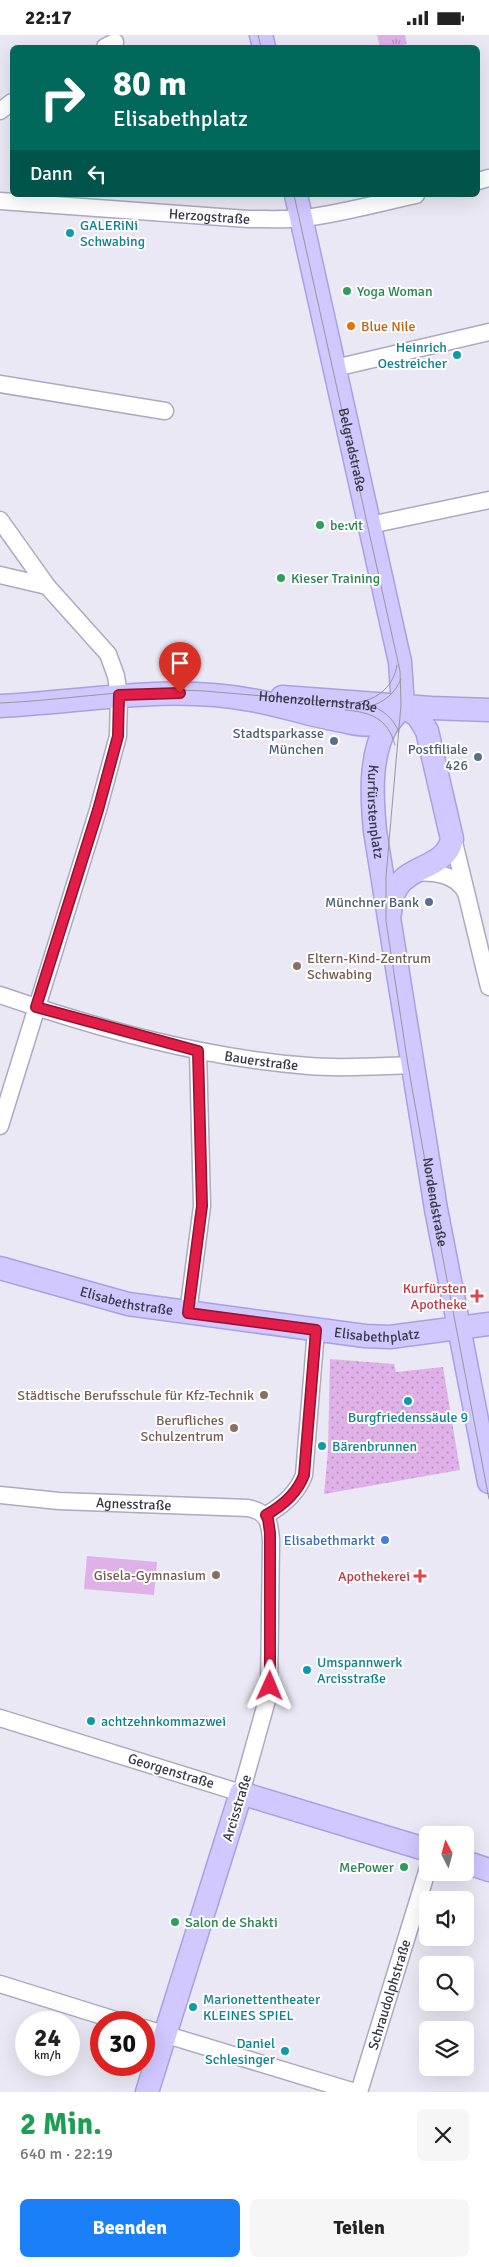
<!DOCTYPE html>
<html lang="de">
<head>
<meta charset="utf-8">
<style>
  :root { --surface:#fff; --page:#f6f6f6; --text:#222; --muted:#767676; --accent:#1b80f8 }
  body { margin:0; font-family:Signika,sans-serif; background:var(--page); color:var(--text); height:100vh; display:flex; flex-direction:column; font-size:19px; white-space:nowrap }
  * { box-sizing:border-box; margin:0 }
  p { font-size:16px; color:var(--muted) }
  .icon { flex:none; width:28px; height:28px; fill:none; stroke:currentColor; stroke-width:2; stroke-linecap:round; stroke-linejoin:round }
  .map { position:relative; height:2057px; overflow:hidden }
  .panel { display:flex; flex-direction:column; background:var(--surface); flex:1 }
  .panel>* { flex:none }
  .guide { position:absolute; left:10px; top:10px; width:470px; height:152px; border-radius:8px; box-shadow:0 5px 20px #0002; background:#00695c; color:#fff; overflow:hidden }
  .needle { width:32px; rotate:354deg }
  .buttons { position:absolute; left:419px; top:1791px; display:grid; gap:10px }
  .buttons a { display:grid; place-items:center; width:55px; height:55px; border-radius:8px; background:var(--surface); box-shadow:0 5px 20px #0002; font-size:25px }
  .speed { position:absolute; left:15px; top:1976px; display:flex; gap:10px; font-size:25px; font-weight:700; text-align:center }
  .speed>* { display:grid; place-content:center; width:65px; height:65px; border-radius:50%; background:var(--surface); box-shadow:0 5px 20px #0002; line-height:1 }
  .speed small { font-size:12px; font-weight:400 }
  .speed .limit { border:8px solid #d22; background:#fff; color:#111 }
  .pin { position:absolute; display:grid; place-items:center; width:42px; height:42px; color:#fff; margin:-51px -21px; border-radius:50% 50% 50% 0; rotate:-45deg; box-shadow:0 0 5px #0007 }
  .pin .icon { rotate:45deg }
  .me { position:absolute; width:55px; margin:-28px; rotate:1deg; stroke-linejoin:round; filter:drop-shadow(0 0 4px #0008) }
  .turn { display:flex; align-items:center; gap:18px; height:105px; padding:0 20px; font-size:22px }
  .turn .icon { width:65px; height:65px; stroke-width:2.5 }
  .turn b { display:block; font-size:35px; line-height:42px }
  .then { display:flex; align-items:center; height:48px; padding:0 20px; background:#0003; gap:10px; font-size:19px }
  .round { display:grid; place-items:center; flex:none; width:52px; height:52px; border-radius:8px; background:var(--page) }
  .overview { display:flex; align-items:center; justify-content:space-between; height:85px; padding:0 20px }
  h1 { font-size:30px; font-weight:800; line-height:38px; color:#1e9e55 }
  .primary-button { display:flex; gap:10px; margin-top:auto; padding:10px 20px }
  .primary-button a { flex:1; height:58px; border-radius:8px; background:var(--accent); color:#fff; font-size:20px; font-weight:800; line-height:58px; text-align:center }
  .primary-button a+a { background:var(--page); color:var(--text) }
  .status { display:flex; justify-content:space-between; align-items:center; height:35px; padding:0 25px; background:var(--surface); direction:ltr }
  .status svg { height:14px; fill:currentColor }
  .map>svg:first-child { display:block }
</style>
</head>
<body>
<div class="status"><b>22:17</b><svg viewBox="0 0 49 12"><path d="M0 12V9h3v3zM5 12V6h3v6zM10 12V3h3v9zM15 12V0h3v12zM26 1h20v11H26zM47 4h2v5h-2z"/></svg></div>
<div class="map">
<svg width="489" height="2057" viewBox="0 0 489 2057">
  <defs>
    <pattern id="grass-tufts" width="24" height="20" patternUnits="userSpaceOnUse" patternTransform="scale(1.25)"><rect width="24" height="20" fill="#dfb1e8"/><path d="M3 7l-1-3M5 7V3M7 7l1-3M15 17l-1-3M17 17v-4M19 17l1-3" fill="none" stroke="#b691be"/></pattern>
    <pattern id="park-dots" width="8" height="8" patternUnits="userSpaceOnUse" patternTransform="scale(1.25)"><rect width="8" height="8" fill="#dfb1e8"/><path d="M2 2h.1M6 6h.1" fill="none" stroke="#b691be" stroke-width="1.8" stroke-linecap="round"/></pattern>
  </defs>
  <rect width="100%" height="100%" fill="#e9e8f4"/>
  <!-- grass -->
  <path fill="url(#grass-tufts)" d="M377,0h28l2,9 -15,3h-12z"/>
  <!-- park -->
  <path fill="url(#park-dots)" d="M330,1324l64,5 2,8 47,-5 17,103 -136,24 4,-43z"/>
  <!-- pitch -->
  <path fill="#dfb1e8" d="M87,1521l70,6 -3,33 -70,-6z"/>
  <g fill="none" stroke-linecap="round" stroke-linejoin="round">
    <defs>
      <g id="street">
        <path d="M105,12l10,-5"/>
        <path d="M0,76l12,-9"/>
        <path d="M478,146l11,-3"/>
        <path id="s1" d="M0,166l248,18c19,0 39,1 58,-1 37,-5 73,-15 110,-23"/>
        <path d="M335,333l154,-36"/>
        <path d="M0,349l165,27"/>
        <path d="M0,485l47,66 61,68 8,22 3,19 -1,41 -20,74 -98,316"/>
        <path d="M370,490l119,-25"/>
        <path d="M0,540l47,11"/>
        <path d="M452,799l37,153"/>
        <path d="M414,838c19,-2 43,1 52,20"/>
        <path id="s2" d="M0,960c100,34 203,63 309,71 34,3 69,0 103,-1"/>
        <path d="M188,1278l14,-107 -4,-155"/>
        <path id="s3" d="M0,1460l59,6 189,7c20,4 22,14 23,33l-2,152 -28,100 -241,-75"/>
        <path d="M266,1480c16,-9 31,-21 38,-40l12,-145"/>
        <path d="M0,1949l125,39"/>
        <path d="M144,1993l211,64"/>
        <path id="s4" d="M359,2057l69,-224"/>
      </g>
      <g id="secondary">
        <path d="M261,0l3,12"/>
        <path id="s5" d="M296,160l104,467 3,44"/>
        <path d="M282,662l149,11 58,2"/>
        <path d="M0,671c84,-4 167,-22 251,-6 31,5 61,16 92,21 10,2 21,5 30,3 9,-2 17,-7 24,-13"/>
        <path id="s6" d="M403,671c-6,7 -12,13 -17,21 -17,30 -14,72 -11,104l61,378 53,273"/>
        <path d="M390,878c1,-8 2,-19 7,-26 14,-22 50,-20 55,-48l-25,-108 -9,-15 -15,-10"/>
        <path id="s7" d="M0,1233l128,36 237,32 25,1 99,-13"/>
        <path d="M465,1827l24,8"/>
        <path d="M147,2057l94,-299 187,57"/>
      </g>
    </defs>
    <!-- street casing -->
    <use href="#street" stroke="#acaabf" stroke-width="19"/>
    <!-- secondary casing -->
    <use href="#secondary" stroke="#a9a0df" stroke-width="25"/>
    <!-- street -->
    <use href="#street" stroke="#fff" stroke-width="16"/>
    <!-- secondary -->
    <use href="#secondary" stroke="#d0c8fe" stroke-width="22"/>
    <!-- tram -->
    <g stroke="#979797" stroke-width="1">
      <path d="M258,0l3,12"/>
      <path d="M294,160l106,476 1,34 -15,171v45l22,144 27,152 54,282"/>
      <path d="M359,667c20,-3 35,-17 38,-37"/>
      <path id="s8" d="M0,668c69,-3 136,-16 205,-12l162,14c15,3 26,13 32,27"/>
      <path d="M368,672c15,-4 27,-13 33,-28"/>
      <path d="M345,675c25,2 43,8 50,35"/>
    </g>
  </g>
  <g fill="none" stroke-linecap="round" stroke-linejoin="round">
    <defs>
      <path id="route" d="M180,658l-61,2 -1,41 -20,74 -62,197 162,44 4,155 -14,107 128,17 -12,145c-7,19 -22,31 -38,40l2,4 2,14v153"/>
    </defs>
    <!-- route casing -->
    <use href="#route" stroke="#92132f" stroke-width="12"/>
    <!-- route -->
    <use href="#route" stroke="#e11d48" stroke-width="9"/>
  </g>
  <!-- markers -->
  <g fill="#0f9aa8" stroke="#fff" stroke-width="2">
    <circle cx="70" cy="198" r="5"/>
    <circle cx="457" cy="320" r="5"/>
    <circle cx="408" cy="1366" r="5"/>
    <circle cx="322" cy="1411" r="5"/>
    <circle cx="307" cy="1635" r="5"/>
    <circle cx="91" cy="1686" r="5"/>
    <circle cx="193" cy="1972" r="5"/>
    <circle cx="285" cy="2016" r="5"/>
  </g>
  <g fill="#2e9e5b" stroke="#fff" stroke-width="2">
    <circle cx="347" cy="256" r="5"/>
    <circle cx="320" cy="490" r="5"/>
    <circle cx="281" cy="543" r="5"/>
    <circle cx="404" cy="1832" r="5"/>
    <circle cx="175" cy="1887" r="5"/>
  </g>
  <circle fill="#e8710a" stroke="#fff" stroke-width="2" cx="351" cy="291" r="5"/>
  <g fill="#5c6f8a" stroke="#fff" stroke-width="2">
    <circle cx="334" cy="706" r="5"/>
    <circle cx="478" cy="722" r="5"/>
    <circle cx="429" cy="867" r="5"/>
  </g>
  <g fill="#8d6e63" stroke="#fff" stroke-width="2">
    <circle cx="297" cy="931" r="5"/>
    <circle cx="264" cy="1360" r="5"/>
    <circle cx="234" cy="1393" r="5"/>
    <circle cx="216" cy="1540" r="5"/>
  </g>
  <g fill="#e0444e" stroke="#fff" stroke-width="2">
    <path d="M474.5 1253.5h5v5h5v5h-5v5h-5v-5h-5v-5h5z"/>
    <path d="M417.5 1533.5h5v5h5v5h-5v5h-5v-5h-5v-5h5z"/>
  </g>
  <circle fill="#3f7fe0" stroke="#fff" stroke-width="2" cx="385" cy="1505" r="5"/>
  <g text-anchor="middle" dominant-baseline="central" stroke-width="4" stroke-linejoin="round" paint-order="stroke">
    <!-- street labels -->
    <g font-size="14" fill="#373747" stroke="#fff">
      <text stroke="none"><textPath href="#s1" startOffset="210">Herzogstraße</textPath></text>
      <text stroke="none"><textPath href="#s5" startOffset="261">Belgradstraße</textPath></text>
      <text stroke="none"><textPath href="#s8" startOffset="319">Hohenzollernstraße</textPath></text>
      <text stroke="none"><textPath href="#s6" startOffset="114">Kurfürstenplatz</textPath></text>
      <text stroke="none"><textPath href="#s2" startOffset="270">Bauerstraße</textPath></text>
      <text stroke="none"><textPath href="#s6" startOffset="509">Nordendstraße</textPath></text>
      <text stroke="none"><textPath href="#s7" startOffset="131">Elisabethstraße</textPath></text>
      <text stroke="none"><textPath href="#s7" startOffset="384">Elisabethplatz</textPath></text>
      <text stroke="none"><textPath href="#s3" startOffset="134">Agnesstraße</textPath></text>
      <text transform="translate(171 1736) rotate(17)">Georgenstraße</text>
      <text transform="translate(237 1773) rotate(-73)">Arcisstraße</text>
      <text stroke="none"><textPath href="#s4" startOffset="102">Schraudolphstraße</textPath></text>
    </g>
    <!-- culture labels -->
    <g font-size="14" fill="#0d838f" stroke="#fff" text-anchor="start">
      <text x="80" y="190">GALERiNi<tspan x="80" dy="16">Schwabing</tspan></text>
      <text x="447" y="312" text-anchor="end">Heinrich<tspan x="447" dy="16">Oestreicher</tspan></text>
      <text x="408" y="1382" text-anchor="middle">Burgfriedenssäule 9</text>
      <text x="332" y="1411">Bärenbrunnen</text>
      <text x="317" y="1627">Umspannwerk<tspan x="317" dy="16">Arcisstraße</tspan></text>
      <text x="101" y="1686">achtzehnkommazwei</text>
      <text x="203" y="1964">Marionettentheater<tspan x="203" dy="16">KLEINES SPIEL</tspan></text>
      <text x="275" y="2008" text-anchor="end">Daniel<tspan x="275" dy="16">Schlesinger</tspan></text>
    </g>
    <!-- leisure labels -->
    <g font-size="14" fill="#27864d" stroke="#fff" text-anchor="start">
      <text x="357" y="256">Yoga Woman</text>
      <text x="330" y="490">be:vit</text>
      <text x="291" y="543">Kieser Training</text>
      <text x="394" y="1832" text-anchor="end">MePower</text>
      <text x="185" y="1887">Salon de Shakti</text>
    </g>
    <!-- food labels -->
    <g font-size="14" fill="#c56008" stroke="#fff" text-anchor="start">
      <text x="361" y="291">Blue Nile</text>
    </g>
    <!-- service labels -->
    <g font-size="14" fill="#4e5e75" stroke="#fff" text-anchor="end">
      <text x="324" y="698">Stadtsparkasse<tspan x="324" dy="16">München</tspan></text>
      <text x="468" y="714">Postfiliale<tspan x="468" dy="16">426</tspan></text>
      <text x="419" y="867">Münchner Bank</text>
    </g>
    <!-- education labels -->
    <g font-size="14" fill="#785e54" stroke="#fff" text-anchor="end">
      <text x="307" y="923" text-anchor="start">Eltern-Kind-Zentrum<tspan x="307" dy="16">Schwabing</tspan></text>
      <text x="254" y="1360">Städtische Berufsschule für Kfz-Technik</text>
      <text x="224" y="1385">Berufliches<tspan x="224" dy="16">Schulzentrum</tspan></text>
      <text x="206" y="1540">Gisela-Gymnasium</text>
    </g>
    <!-- health labels -->
    <g font-size="14" fill="#be3a42" stroke="#fff" text-anchor="end">
      <text x="467" y="1253">Kurfürsten<tspan x="467" dy="16">Apotheke</tspan></text>
      <text x="410" y="1541">Apothekerei</text>
    </g>
    <!-- shop labels -->
    <g font-size="14" fill="#366cbe" stroke="#fff" text-anchor="end">
      <text x="375" y="1505">Elisabethmarkt</text>
    </g>
  </g>
</svg>
<div class="buttons">
<a><svg class="needle" viewBox="-14 -14 28 28"><path d="M0-13l5 13h-10z" fill="#e53935"/><path d="M0 13l5-13h-10z" fill="#767676"/></svg></a>
<a><svg class="icon" aria-label="sound" viewBox="0 0 24 24"><path d="M4 9h4l5-4v14l-5-4H4zM17 9q2 3 0 6"/></svg></a>
<a><svg class="icon" aria-label="search" viewBox="0 0 24 24"><circle cx="10" cy="10" r="6"/><path d="M15 15l6 6"/></svg></a>
<a><svg class="icon" aria-label="layers" viewBox="0 0 24 24"><path d="M12 4l9 5-9 5-9-5zM3 14l9 5 9-5"/></svg></a>
</div>
<div class="speed"><div>24<small>km/h</small></div><div class="limit">30</div></div>
<div class="pin" style="left:180px;top:658px;background:#d93025"><svg class="icon" aria-label="arrive" viewBox="0 0 24 24"><path d="M6 21V4h12l-3 4 3 4H6"/></svg></div>
<svg class="me" style="left:270px;top:1651px" viewBox="-20 -20 40 40"><path d="M0-17L14 15 0 8-14 15z" fill="#e11d48" stroke="#fff" stroke-width="4"/></svg>
<div class="guide">
<div class="turn"><svg class="icon" aria-label="right" viewBox="0 0 24 24"><path d="M7 20v-9h11M14 6l5 5-5 5"/></svg><div><b>80 m</b>Elisabethplatz</div></div>
<div class="then">Dann<svg class="icon" aria-label="left" viewBox="0 0 24 24"><path d="M17 20v-9H6M10 6l-5 5 5 5"/></svg></div>
</div>
</div>
<section class="panel">
<div class="overview"><div><h1>2 Min.</h1><p>640 m · 22:19</p></div><a class="round"><svg class="icon" aria-label="close" viewBox="0 0 24 24"><path d="M6 6l12 12M18 6L6 18"/></svg></a></div>
<div class="primary-button"><a>Beenden</a><a>Teilen</a></div>
</section>
</body>
</html>
